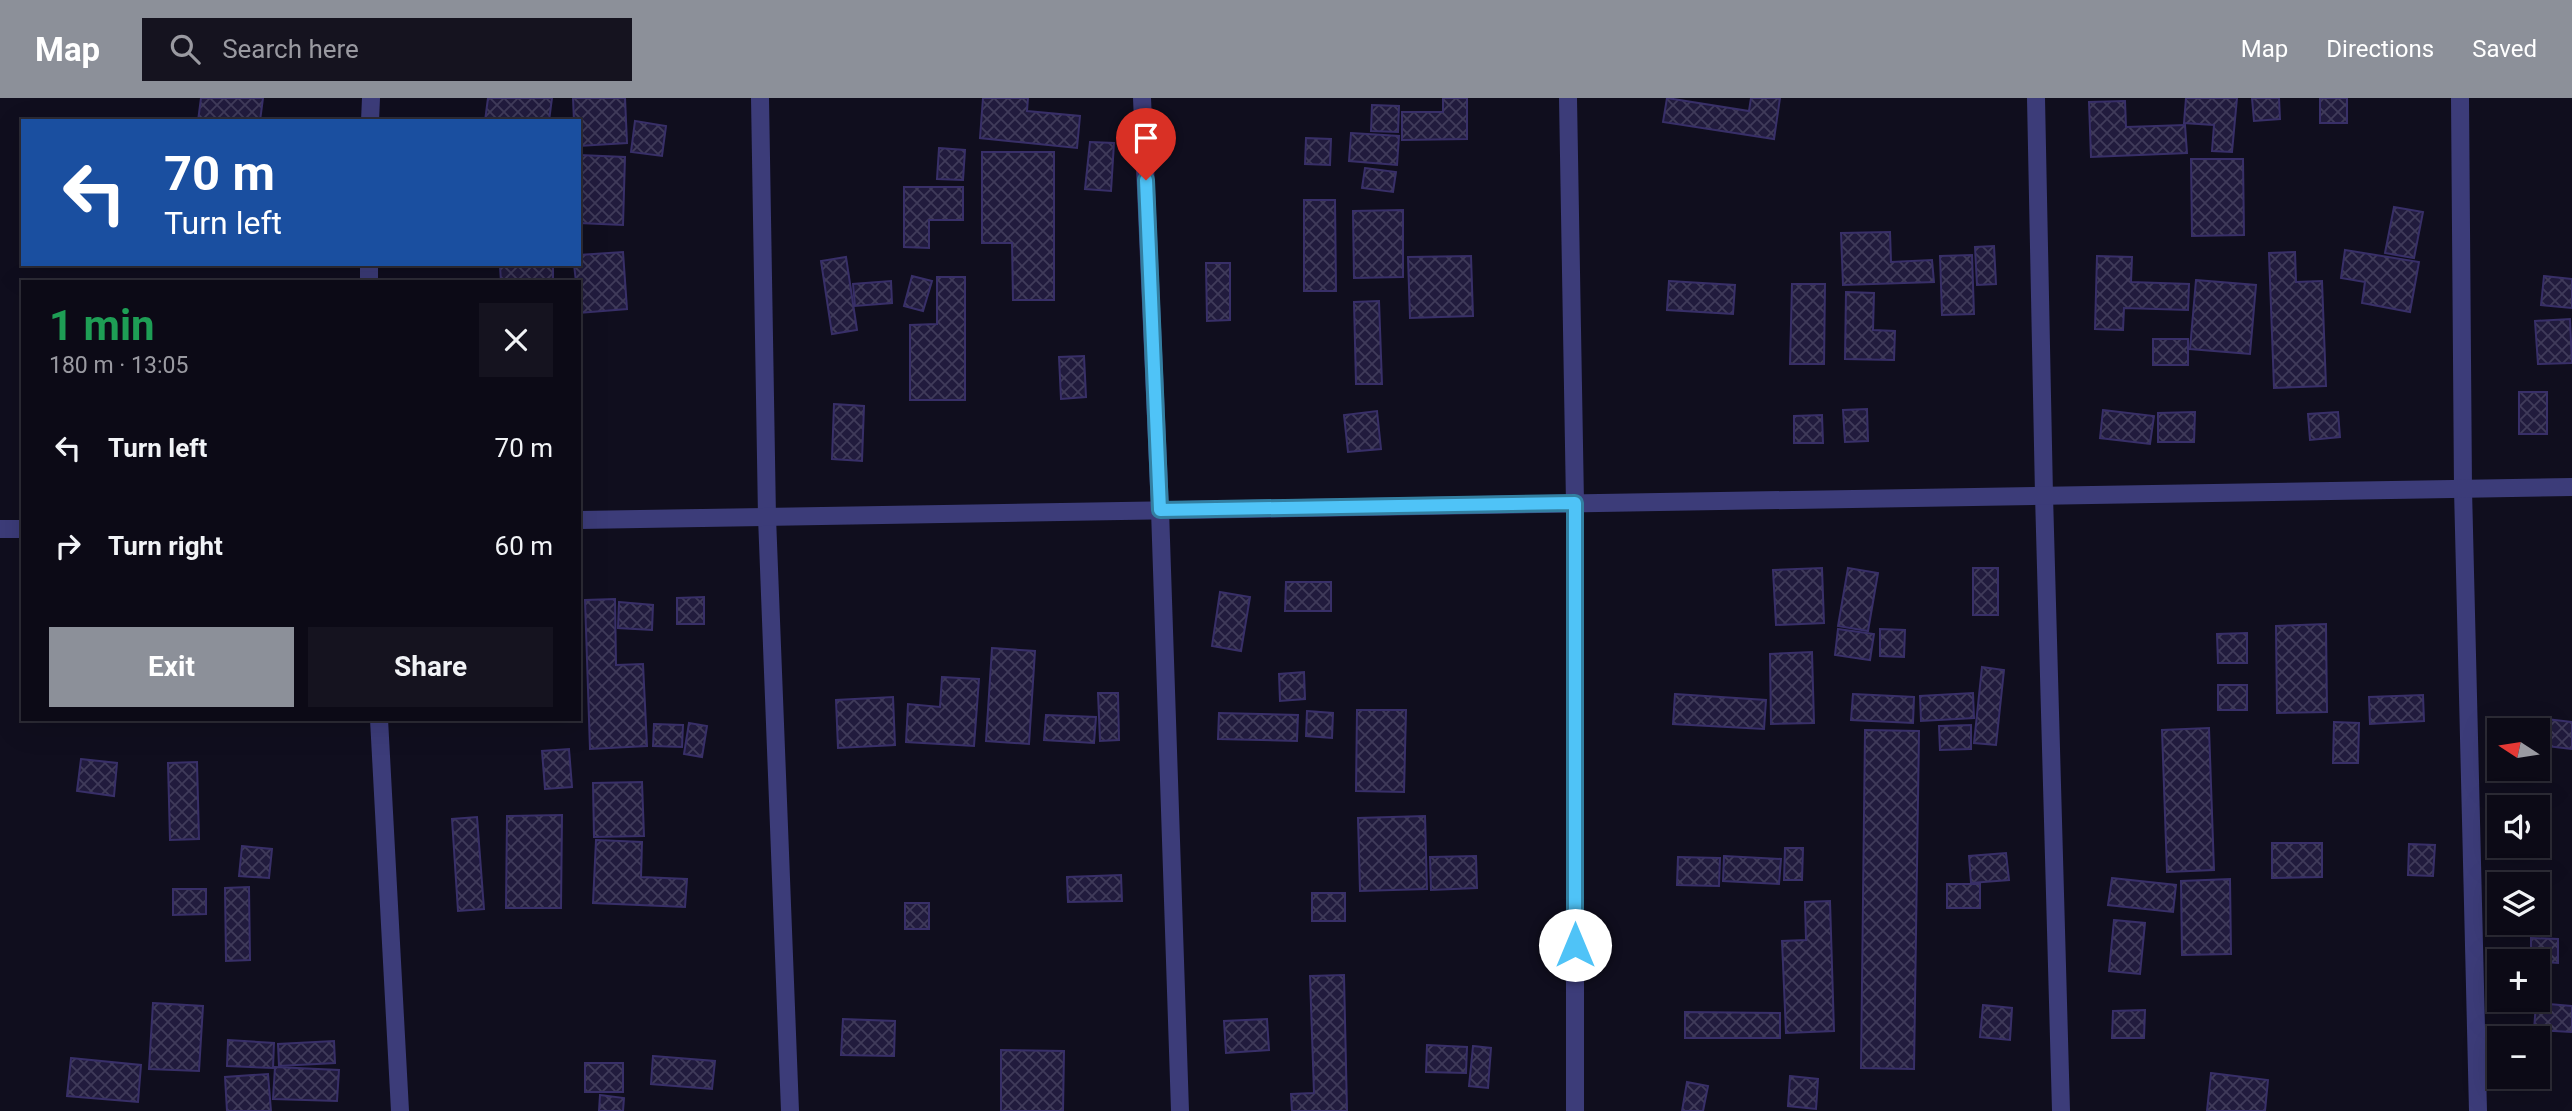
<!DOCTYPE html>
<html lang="en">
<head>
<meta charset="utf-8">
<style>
  :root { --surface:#0c0a16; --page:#15131f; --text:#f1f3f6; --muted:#9a9aa1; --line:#2c2b35; --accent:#8c9099 }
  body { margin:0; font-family:Roboto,sans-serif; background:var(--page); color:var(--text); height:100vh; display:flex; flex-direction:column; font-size:26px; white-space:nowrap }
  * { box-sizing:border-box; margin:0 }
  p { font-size:23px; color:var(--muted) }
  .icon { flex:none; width:38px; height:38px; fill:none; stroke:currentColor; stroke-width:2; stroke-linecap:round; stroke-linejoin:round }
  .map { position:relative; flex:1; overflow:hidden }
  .panel { position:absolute; left:21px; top:182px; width:560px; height:441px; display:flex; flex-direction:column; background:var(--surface); border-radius:0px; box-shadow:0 7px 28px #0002,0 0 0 2px var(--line) }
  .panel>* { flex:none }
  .top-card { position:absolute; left:21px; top:21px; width:560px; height:147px; border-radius:0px; box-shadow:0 7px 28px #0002,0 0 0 2px var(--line); background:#1a4fa0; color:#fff; overflow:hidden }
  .needle { width:46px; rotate:282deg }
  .buttons { position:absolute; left:2487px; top:620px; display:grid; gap:14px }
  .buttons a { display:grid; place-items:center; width:63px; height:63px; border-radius:0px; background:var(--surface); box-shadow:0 7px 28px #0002,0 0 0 2px var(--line); font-size:35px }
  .pin { position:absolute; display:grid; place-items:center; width:60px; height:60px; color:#fff; margin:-72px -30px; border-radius:50% 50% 50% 0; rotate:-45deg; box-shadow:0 0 7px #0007 }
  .pin .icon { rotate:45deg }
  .me { position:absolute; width:77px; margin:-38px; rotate:0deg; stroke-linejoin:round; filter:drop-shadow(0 0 5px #0008) }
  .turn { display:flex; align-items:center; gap:24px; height:147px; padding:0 28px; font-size:32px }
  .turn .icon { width:91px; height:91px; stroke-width:2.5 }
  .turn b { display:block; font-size:49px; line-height:60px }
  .round { display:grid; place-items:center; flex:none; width:74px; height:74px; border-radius:0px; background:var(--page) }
  .summary { display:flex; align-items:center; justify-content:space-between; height:119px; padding:0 28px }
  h1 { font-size:42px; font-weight:700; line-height:52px; color:#1e9e55 }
  .button { display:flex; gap:14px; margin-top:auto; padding:14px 28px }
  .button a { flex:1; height:80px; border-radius:0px; background:var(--accent); color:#fff; font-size:28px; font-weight:700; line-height:80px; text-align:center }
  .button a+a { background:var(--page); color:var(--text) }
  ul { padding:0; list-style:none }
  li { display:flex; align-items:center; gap:21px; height:98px; padding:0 28px }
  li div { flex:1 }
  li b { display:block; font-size:26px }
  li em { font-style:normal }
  header { display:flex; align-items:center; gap:42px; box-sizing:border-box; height:98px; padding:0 35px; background:var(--accent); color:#fff }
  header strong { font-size:33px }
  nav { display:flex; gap:38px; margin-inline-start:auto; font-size:24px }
  .search { width:490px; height:63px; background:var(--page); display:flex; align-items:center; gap:18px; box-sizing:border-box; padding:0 24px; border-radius:0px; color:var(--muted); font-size:26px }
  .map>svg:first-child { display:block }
</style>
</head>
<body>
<header>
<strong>Map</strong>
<div class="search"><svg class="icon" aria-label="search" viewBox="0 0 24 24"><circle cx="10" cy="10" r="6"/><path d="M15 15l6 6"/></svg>Search here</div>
<nav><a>Map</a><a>Directions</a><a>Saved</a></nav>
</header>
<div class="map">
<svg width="2572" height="1013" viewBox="0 0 2572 1013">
  <defs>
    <pattern id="building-cross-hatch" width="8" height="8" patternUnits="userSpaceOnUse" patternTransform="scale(1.75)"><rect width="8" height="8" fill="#211b3d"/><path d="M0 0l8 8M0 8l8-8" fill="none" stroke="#403b5a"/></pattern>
  </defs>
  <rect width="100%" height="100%" fill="#100e1e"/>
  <!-- building -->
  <g fill="url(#building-cross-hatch)" stroke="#382f68" stroke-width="2">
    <path d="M201,0h62l-3,23h-62z"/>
    <path d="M488,0h64l-3,23h-64z"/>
    <path d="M573,0h52l2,45 -48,3v-25h-5z"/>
    <path d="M983,0h45l-1,13 53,5 -3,32 -97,-10z"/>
    <path d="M1443,0h24v41l-65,1v-28h41z"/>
    <path d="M1667,0l82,13 2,-13h29l-6,41 -111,-17z"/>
    <path d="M2186,0h51l-5,54 -20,-1 2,-26 -30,-2z"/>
    <path d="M2252,0h27l1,21 -26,2z"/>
    <rect x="2320" y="0" width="27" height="25"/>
    <path d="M2125,3l1,26 59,-2 2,28 -96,4 -2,-55z"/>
    <path d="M1372,7l27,1 -1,26 -27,-1z"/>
    <path d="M635,23l31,5 -4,30 -31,-4z"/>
    <path d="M1351,35l48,3 -2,29 -48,-4z"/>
    <path d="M1306,40l25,1 -1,26 -25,-1z"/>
    <path d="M1090,44l24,1 -3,48 -26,-2z"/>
    <path d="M939,50l26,2 -2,30 -26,-1z"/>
    <path d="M982,54h72v148h-41l-1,-57h-30z"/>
    <path d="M579,57l46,2 -2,68 -44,-2z"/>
    <path d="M2191,61h52l1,76 -52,1z"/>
    <path d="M1365,70l31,4 -3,20 -31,-4z"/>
    <path d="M904,89h59v33h-34v28l-25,-1z"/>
    <path d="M1304,102h31l1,91h-32z"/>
    <path d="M2394,109l29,5 -9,46 -29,-5z"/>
    <path d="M1403,112v67l-49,1 -1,-67z"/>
    <path d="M1890,134l1,30 41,-2 2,22 -91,3 -2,-52z"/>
    <path d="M1994,148l2,38 -19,1 -2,-38z"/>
    <path d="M2345,152l74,12 -9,50 -48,-9 3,-21 -24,-4z"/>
    <path d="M623,154l4,57 -48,4v-31h-3l-2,-18h5v-9z"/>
    <path d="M2295,154l1,30 26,-1 4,105 -52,2 -5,-135z"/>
    <path d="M1972,157l2,59 -32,1 -2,-59z"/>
    <path d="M1471,158l2,60 -63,2 -2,-61z"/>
    <path d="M2097,158l35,1 -1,25 58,2 -1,26 -64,-2 -1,22 -28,-1z"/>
    <path d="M846,159l11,73 -25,4 -11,-73z"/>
    <path d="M1206,165h24v57l-23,1z"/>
    <path d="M553,167v17h-52l-1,-16z"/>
    <path d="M912,178l20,5 -9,30 -19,-5z"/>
    <path d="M2544,178l28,3v29l-31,-3z"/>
    <path d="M937,179h28v123h-55v-75l27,-1z"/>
    <path d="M2196,182l60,5 -6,69 -60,-5z"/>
    <path d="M891,183l1,22 -37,3 -2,-22z"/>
    <path d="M1669,183l66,4 -2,29 -66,-4z"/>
    <path d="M1792,186h33l-1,80h-34z"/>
    <path d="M1846,194l28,1 -1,37 22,1 -1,29 -49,-1z"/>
    <path d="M1379,203l3,83h-26l-2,-82z"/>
    <path d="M2570,221l2,44 -34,1 -3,-43z"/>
    <rect x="2153" y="241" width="35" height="26"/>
    <path d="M1084,258l2,41 -25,2 -2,-42z"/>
    <rect x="2519" y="294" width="28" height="42"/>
    <path d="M834,306l30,2 -2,55 -30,-2z"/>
    <path d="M1867,311l1,32 -23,1 -2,-32z"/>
    <path d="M2103,312l51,6 -4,28 -50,-6z"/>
    <path d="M1377,313l4,38 -33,3 -4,-37z"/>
    <path d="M2195,314l-1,30h-36v-29z"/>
    <path d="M2338,314l2,25 -30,3 -2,-26z"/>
    <path d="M1822,317l1,28h-29v-27z"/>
    <path d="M1822,470l2,55 -48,2 -3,-55z"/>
    <path d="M1848,470l30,5 -10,58 -30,-5z"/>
    <rect x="1973" y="470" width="25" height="47"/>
    <path d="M1286,484h45v29h-46z"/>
    <path d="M1220,494l30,5 -9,54 -29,-5z"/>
    <path d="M704,499v27h-27v-26z"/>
    <path d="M615,501l1,66 27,-1 4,82 -57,3 -5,-149z"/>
    <path d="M619,504l34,3 -1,25 -34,-2z"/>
    <path d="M2326,526l1,88 -50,1 -1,-87z"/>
    <path d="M1838,531l36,5 -4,26 -35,-5z"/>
    <path d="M1880,531l25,1 -1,27 -24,-1z"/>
    <path d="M2247,535v30h-29l-1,-29z"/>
    <path d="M992,550l43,3 -6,93 -43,-3z"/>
    <path d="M1812,554l2,71 -43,1 -1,-70z"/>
    <path d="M1982,569l22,3 -8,75 -22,-2z"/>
    <path d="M1304,574l1,27 -25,2 -1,-27z"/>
    <path d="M942,579l37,2 -5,67 -68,-4 2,-38 32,3z"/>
    <rect x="2218" y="587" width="29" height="25"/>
    <path d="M1098,595h20l1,47 -19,1z"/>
    <path d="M1973,595l1,25 -53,3 -1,-25z"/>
    <path d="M1675,596l91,6 -2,29 -91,-5z"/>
    <path d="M1853,596l61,3 -1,26 -62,-3z"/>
    <path d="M2423,597l1,26 -54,3 -1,-27z"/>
    <path d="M893,599l2,48 -57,3 -2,-48z"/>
    <path d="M1357,612h49l-2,82 -48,-1z"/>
    <path d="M1307,613l26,2 -1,25 -26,-2z"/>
    <path d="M1219,615l79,2 -1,26 -79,-2z"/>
    <path d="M1046,617l50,2 -2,26 -50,-3z"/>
    <path d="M2530,619l42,5v27l-34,-4v-15h-9z"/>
    <path d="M2334,624l25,1 -1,40h-25z"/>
    <path d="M689,625l18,3 -5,31 -18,-3z"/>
    <path d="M654,626l29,1 -1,22 -29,-1z"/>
    <path d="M1971,627v24l-31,1 -1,-24z"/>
    <path d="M2209,630l5,142 -47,2 -5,-142z"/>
    <path d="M1865,632l54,1 -5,338 -53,-1z"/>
    <path d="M569,651l3,38 -27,2 -3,-38z"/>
    <path d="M81,661l36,4 -3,33 -37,-5z"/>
    <path d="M197,664l2,77 -29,1 -2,-77z"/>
    <path d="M642,684l2,54 -50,1 -1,-54z"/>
    <path d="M562,717l-1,93h-55l1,-92z"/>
    <path d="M1425,718l2,73 -67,2 -2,-73z"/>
    <path d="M477,719l7,92 -26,2 -6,-92z"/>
    <path d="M596,742l46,2 -1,35 46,2 -2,28 -92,-4z"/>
    <path d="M2272,745h50v34l-50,1z"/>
    <path d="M2409,746l26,1 -2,31 -25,-1z"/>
    <path d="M242,748l30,3 -3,29 -30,-2z"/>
    <path d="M1785,750h18l-1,32h-18z"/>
    <path d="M2006,755l3,27 -38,3 -2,-27z"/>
    <path d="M1476,758l1,32 -46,2 -1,-33z"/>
    <path d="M1724,758l57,3 -2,25 -56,-3z"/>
    <path d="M1678,759l42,1 -1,28 -42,-1z"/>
    <path d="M1121,777l1,26 -54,1 -1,-25z"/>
    <path d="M2112,780l64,7 -3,27 -65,-7z"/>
    <path d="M2230,781l1,75 -49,1 -1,-74z"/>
    <rect x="1947" y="786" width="33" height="24"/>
    <path d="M249,789l1,73 -24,1 -1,-73z"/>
    <path d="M173,791h33v25l-33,1z"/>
    <rect x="1312" y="795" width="33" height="28"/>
    <path d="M1830,803l4,130 -48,2 -4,-92 24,-1 -1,-38z"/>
    <rect x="905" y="805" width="24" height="26"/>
    <path d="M2114,822l31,3 -5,51 -31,-3z"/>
    <path d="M2531,840l27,1v24l-27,-2z"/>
    <path d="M1344,877l3,136h-55l-1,-17 23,-1 -4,-117z"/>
    <path d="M153,905l50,3 -4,65 -50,-2z"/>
    <path d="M2536,905l36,3v26l-38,-2z"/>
    <path d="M1983,907l29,3 -2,32 -30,-3z"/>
    <path d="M2145,912l-1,28h-32l1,-27z"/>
    <path d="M1685,914l95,1v25h-95z"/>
    <path d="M843,921l52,2 -1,35 -53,-1z"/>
    <path d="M1267,921l2,31 -43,3 -2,-32z"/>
    <path d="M228,942l46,3 -1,25 -46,-2z"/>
    <path d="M334,943l1,22 -56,3 -1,-22z"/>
    <path d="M1427,947l40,2 -1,26 -40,-1z"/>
    <path d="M1473,948l18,2 -3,40 -19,-2z"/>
    <path d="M1001,952l63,1 -1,60h-62z"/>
    <path d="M653,958l62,5 -3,28 -61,-5z"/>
    <path d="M71,960l70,7 -3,37 -71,-6z"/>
    <rect x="585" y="965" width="38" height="29"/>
    <path d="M275,969l64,3 -2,31 -64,-2z"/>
    <path d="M2211,975l57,7 -3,31h-58z"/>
    <path d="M268,976l3,37h-44l-2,-34z"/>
    <path d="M1790,978l28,3 -2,30 -28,-3z"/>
    <path d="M1687,984l21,4 -5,25h-21z"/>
    <path d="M600,997l24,3 -1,13h-24z"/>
  </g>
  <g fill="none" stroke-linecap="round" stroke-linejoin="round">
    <!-- minor -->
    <g stroke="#3c3c79" stroke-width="18">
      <path d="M760,0l7,419 23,594"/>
      <path d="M1142,0l18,412 20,601"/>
      <path d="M1568,0l7,405v608"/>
      <path d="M2036,0l8,397 17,616"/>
      <path d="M2460,0l3,391 15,622"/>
      <path d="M370,23l1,-23"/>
      <path d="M369,184v-18"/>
      <path d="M579,422l1993,-33"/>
      <path d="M0,431h23"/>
      <path d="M379,621l21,392"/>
    </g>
  </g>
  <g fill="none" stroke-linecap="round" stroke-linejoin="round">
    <defs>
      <path id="route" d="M1146,82l14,330 415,-7v442"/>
    </defs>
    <!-- route casing -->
    <use href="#route" stroke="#337fa1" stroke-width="18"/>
    <!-- route -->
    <use href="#route" stroke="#4fc3f7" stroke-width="12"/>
  </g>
</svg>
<div class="buttons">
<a><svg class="needle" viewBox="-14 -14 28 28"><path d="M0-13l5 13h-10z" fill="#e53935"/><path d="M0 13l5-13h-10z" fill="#9a9aa1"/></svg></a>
<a><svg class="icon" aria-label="sound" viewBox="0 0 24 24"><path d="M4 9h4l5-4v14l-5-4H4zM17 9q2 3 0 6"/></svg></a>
<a><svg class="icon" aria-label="layers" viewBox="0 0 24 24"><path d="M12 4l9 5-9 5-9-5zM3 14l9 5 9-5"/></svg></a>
<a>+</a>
<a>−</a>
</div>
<div class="pin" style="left:1146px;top:82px;background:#d93025"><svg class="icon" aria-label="arrive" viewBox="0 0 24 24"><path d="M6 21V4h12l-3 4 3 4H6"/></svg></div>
<svg class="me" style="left:1575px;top:847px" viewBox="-20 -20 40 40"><circle r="19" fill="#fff"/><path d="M0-13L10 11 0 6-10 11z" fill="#4fc3f7"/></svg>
<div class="top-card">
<div class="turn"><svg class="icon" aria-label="left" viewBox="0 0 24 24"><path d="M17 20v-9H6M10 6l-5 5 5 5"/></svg><div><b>70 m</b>Turn left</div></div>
</div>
<section class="panel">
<div class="summary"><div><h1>1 min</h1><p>180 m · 13:05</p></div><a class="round"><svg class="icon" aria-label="close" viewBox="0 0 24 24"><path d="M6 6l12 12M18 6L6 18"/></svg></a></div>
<ul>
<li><svg class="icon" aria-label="left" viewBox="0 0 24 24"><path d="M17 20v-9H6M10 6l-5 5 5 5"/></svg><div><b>Turn left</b></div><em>70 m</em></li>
<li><svg class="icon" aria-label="right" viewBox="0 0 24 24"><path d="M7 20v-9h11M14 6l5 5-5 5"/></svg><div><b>Turn right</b></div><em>60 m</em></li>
</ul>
<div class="button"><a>Exit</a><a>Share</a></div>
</section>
</div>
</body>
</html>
